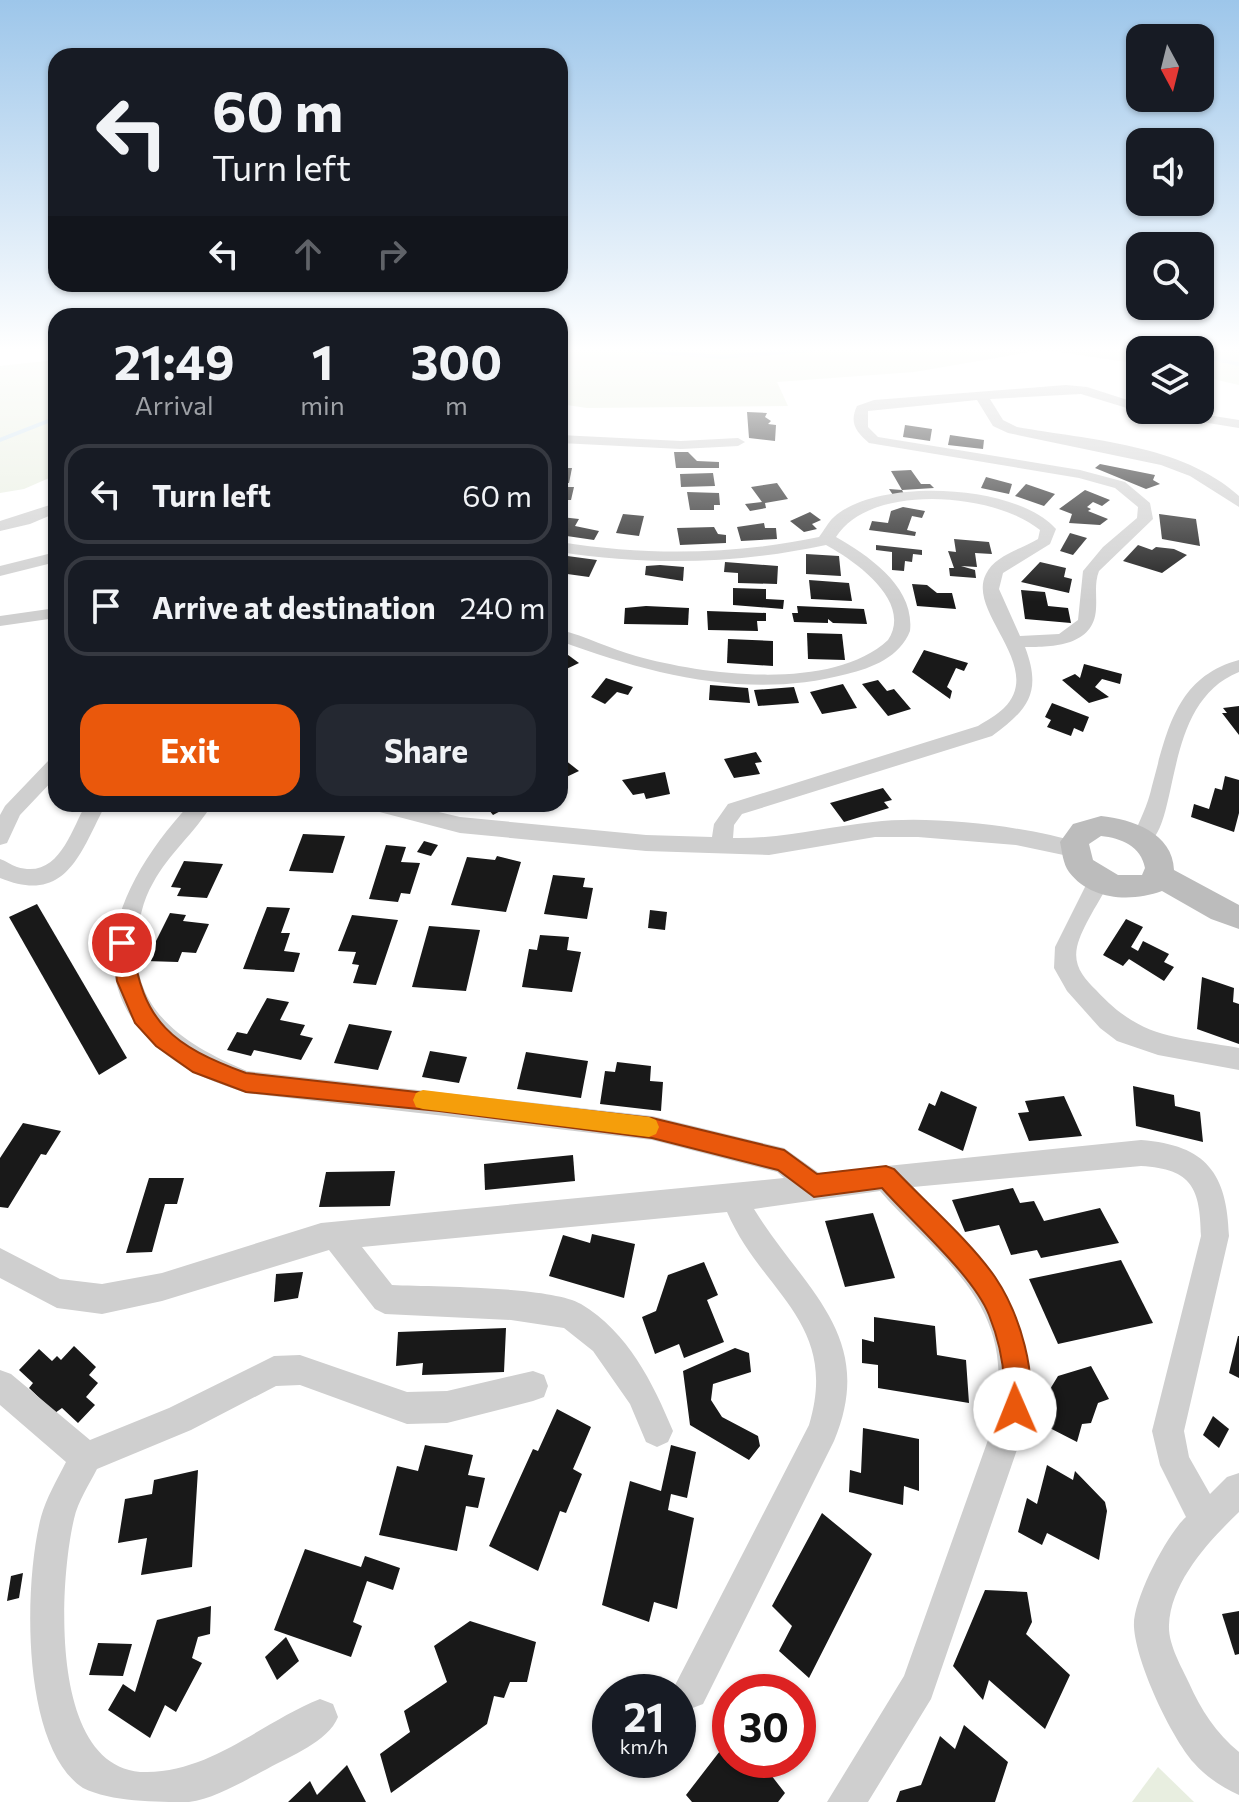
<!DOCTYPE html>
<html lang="en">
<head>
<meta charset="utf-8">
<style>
  :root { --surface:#171b24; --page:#242831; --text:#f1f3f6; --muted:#9ea1a6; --line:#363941; --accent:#ea580c }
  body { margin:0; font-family:Commissioner,sans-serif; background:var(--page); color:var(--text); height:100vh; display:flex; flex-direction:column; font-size:30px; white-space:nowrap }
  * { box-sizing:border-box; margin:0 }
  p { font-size:26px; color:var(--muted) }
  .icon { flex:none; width:44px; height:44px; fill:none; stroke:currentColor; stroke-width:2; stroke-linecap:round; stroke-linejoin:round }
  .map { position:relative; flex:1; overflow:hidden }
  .drawer { position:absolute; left:48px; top:308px; width:520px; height:504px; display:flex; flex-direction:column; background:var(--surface); border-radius:24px; box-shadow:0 2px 6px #0004 }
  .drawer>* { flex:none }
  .banner { position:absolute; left:48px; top:48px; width:520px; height:244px; border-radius:24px; box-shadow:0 2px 6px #0004; background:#171b24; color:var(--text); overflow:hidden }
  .needle { width:52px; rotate:173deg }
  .controls { position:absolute; left:1126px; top:24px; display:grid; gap:16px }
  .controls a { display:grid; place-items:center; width:88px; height:88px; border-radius:16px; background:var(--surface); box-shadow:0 2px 6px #0004; font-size:40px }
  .speed { position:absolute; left:592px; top:1674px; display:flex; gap:16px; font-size:40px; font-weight:700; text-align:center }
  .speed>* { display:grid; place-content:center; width:104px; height:104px; border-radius:50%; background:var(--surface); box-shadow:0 2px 6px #0004; line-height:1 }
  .speed small { font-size:20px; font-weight:400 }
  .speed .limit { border:12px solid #d22; background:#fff; color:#111 }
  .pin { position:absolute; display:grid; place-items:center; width:68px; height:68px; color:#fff; margin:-34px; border:4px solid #fff; border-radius:50%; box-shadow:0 2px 8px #0007 }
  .me { position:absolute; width:88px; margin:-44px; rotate:359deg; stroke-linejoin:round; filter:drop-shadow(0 0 6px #0008) }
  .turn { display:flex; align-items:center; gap:28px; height:168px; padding:0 32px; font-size:36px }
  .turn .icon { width:104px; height:104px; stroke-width:2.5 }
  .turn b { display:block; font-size:56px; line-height:68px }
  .lanes { display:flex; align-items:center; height:76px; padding:0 32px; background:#0003; justify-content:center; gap:40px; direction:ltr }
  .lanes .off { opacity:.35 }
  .eta { display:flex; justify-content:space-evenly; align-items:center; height:136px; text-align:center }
  .eta b { font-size:48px; font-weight:700; line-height:56px }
  .button { display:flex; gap:16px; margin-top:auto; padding:16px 32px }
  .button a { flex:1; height:92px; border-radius:24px; background:var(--accent); color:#fff; font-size:32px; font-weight:700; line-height:92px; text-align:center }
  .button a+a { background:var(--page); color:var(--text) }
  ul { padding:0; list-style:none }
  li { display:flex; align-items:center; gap:24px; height:100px; margin:0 16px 12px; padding:0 16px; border:4px solid var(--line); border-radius:24px }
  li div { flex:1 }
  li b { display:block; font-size:30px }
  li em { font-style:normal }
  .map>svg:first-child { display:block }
</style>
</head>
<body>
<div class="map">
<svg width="1239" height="1802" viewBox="0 0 1239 1802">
  <rect width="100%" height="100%" fill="#fff"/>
  <!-- green -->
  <g fill="#e8eee0">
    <path d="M560,350h482l-128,22 -137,10 11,24 -201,2 -27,-4z"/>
    <path d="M1045,350h194v35l-39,-9v-26h-60v14z"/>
    <path d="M56,360v115l-32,14 -24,4v-127z"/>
    <path d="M1158,1767l36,35h-62z"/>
  </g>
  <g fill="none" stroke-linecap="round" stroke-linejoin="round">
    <!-- stream -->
    <g stroke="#cde1ee" stroke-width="4">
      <path d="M631,350l90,7 90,-7"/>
      <path d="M1200,356l39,8"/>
      <path d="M0,440l56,-22"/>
    </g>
  </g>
  <!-- building -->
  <g fill="#191919">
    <path d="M747,412l20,1 -2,4 6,4 -3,3 8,1 -1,16 -26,-3z"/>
    <path d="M905,425l27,4 -2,12 -27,-4z"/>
    <path d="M950,435l34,5 -1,9 -35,-4z"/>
    <path d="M674,452h14l9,9 22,1v6h-43z"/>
    <path d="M1100,464l55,11 -2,5 7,4 -14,5 -51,-21z"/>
    <path d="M560,468h12l-3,15h-9z"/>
    <path d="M911,470l10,14h9l4,4 -32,2 2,4 -11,1 -4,-6 13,1 -11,-19z"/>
    <path d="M713,473l2,13 -34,1 -1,-13z"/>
    <path d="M986,477l26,7 -3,10 -28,-6z"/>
    <path d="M777,483l11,16 -23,4 1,5 -16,3 -5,-7 17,-2 -11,-15z"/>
    <path d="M1026,484l29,10 -11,12 -29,-10z"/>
    <path d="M560,487h14l-3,13h-8l1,4h-4z"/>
    <path d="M1085,490l25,10 -8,6 -9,-4 -6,5 4,2 -3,2 20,8 -8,6 -31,-2 3,-9 -13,-5z"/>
    <path d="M687,492l32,1 1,12h-6v5h-24z"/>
    <path d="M903,507l22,4 -3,7 -10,-2 -5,14 9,2 -1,4 -46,-6 3,-9 16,2 3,-12z"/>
    <path d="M810,512l11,8 -9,4 5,5 -13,3 -14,-11z"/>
    <path d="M623,514l21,2 -5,20 -23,-3z"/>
    <path d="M1159,514l37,5 4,27 -38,-7z"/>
    <path d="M561,517l18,2 -4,7 24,5 -5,9 -34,-5z"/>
    <path d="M764,523l1,5h11l1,11 -36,2 -4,-14z"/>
    <path d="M714,527l4,7 8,1v8l-46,2 -3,-17z"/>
    <path d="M1070,533l17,5 -14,17 -13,-4z"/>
    <path d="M954,539l35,3 3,12 -17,-1 2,14 -16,-1 14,4 1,8 -26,-2 -1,-8h5l-6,-17 8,1z"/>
    <path d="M876,545l46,5v5l-9,-1 -1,8 -7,-1 -1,10 -12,-1v-18l-16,-2z"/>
    <path d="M1138,545l14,5 4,-3 18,2 13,6 -25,18 -39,-12z"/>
    <path d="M806,554l33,2 2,20 -35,-2z"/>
    <path d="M560,555l37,5 -8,17 -29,-4z"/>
    <path d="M725,562l53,4 -1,18 -39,-1v-10l-14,-1z"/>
    <path d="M1040,562l26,6 -2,9 8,2 -3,14 -48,-11z"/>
    <path d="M660,565l24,2 -1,14 -38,-6 1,-9z"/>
    <path d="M809,580l40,3 3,18 -41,-2z"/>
    <path d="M912,584l15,1 10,8h15l4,16 -39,-3z"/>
    <path d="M733,588l33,1v10l18,1 -1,9 -50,-4z"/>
    <path d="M1021,590l24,2 3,14 20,2 3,15 -46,-4z"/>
    <path d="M646,606l43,2 -1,17 -64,-1 1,-16z"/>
    <path d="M797,606l67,3 3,15 -34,-1 -5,-4v4l-34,-1 -2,-9h6z"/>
    <path d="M707,611l59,2v8h-9l1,10 -50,-1z"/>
    <path d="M807,633l35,1 3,26 -37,-1z"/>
    <path d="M728,639l45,2v25l-46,-3z"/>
    <path d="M560,649l19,14 -19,9z"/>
    <path d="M924,650l44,13 -4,8 -8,-3 -9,19 5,4 -2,8 -38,-27z"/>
    <path d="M1084,664l38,10 -2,10 -18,-5 -7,8 14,10 -20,6 -27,-23 13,-6 5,4z"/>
    <path d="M606,678l27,9 -5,8 -11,-3 -12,12 -14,-7z"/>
    <path d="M878,680l9,11 7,-2 17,20 -23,7 -26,-32z"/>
    <path d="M843,684l14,24 -35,6 -12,-22z"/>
    <path d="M710,685l38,3 2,15 -41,-3z"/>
    <path d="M794,687l5,16 -41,3 -4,-16z"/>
    <path d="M1052,703l37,14 -6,15 -9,-4 -3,8 -24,-9 4,-7 -6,-3z"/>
    <path d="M1239,706v29l-17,-22h5l-4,-5z"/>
    <path d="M756,752l6,10 -7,1 5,11 -26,4 -10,-19z"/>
    <path d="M560,756l19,15 -19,9z"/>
    <path d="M665,772l5,22 -24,5 -2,-6 -11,2 -11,-15z"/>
    <path d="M1225,776l14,4v33l-5,19 -43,-15 3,-13 15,5 6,-21 7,2z"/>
    <path d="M883,788l9,12 -8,2 5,6 -45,14 -14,-19z"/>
    <path d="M484,804h30l-21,11z"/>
    <path d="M303,834l42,2 -12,37 -44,-2z"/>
    <path d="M424,841l14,4 -7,11 -14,-4z"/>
    <path d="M386,845l20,2 -5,15 19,1 -10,31 -9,-1 -3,9 -29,-3z"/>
    <path d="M497,856l24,6 -15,50 -55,-7 16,-48 28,3z"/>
    <path d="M184,861l39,3 -16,34 -30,-2 4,-8 -10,-1z"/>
    <path d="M553,875l32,3 -2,9 10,1 -6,31 -43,-5z"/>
    <path d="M37,904l90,154 -28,17 -90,-158z"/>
    <path d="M267,907l23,1 -9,25h9l-6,18 16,2 -6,19 -51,-3z"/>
    <path d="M650,910l17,2 -2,18 -17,-2z"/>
    <path d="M170,913l16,2 -3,6 26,3 -13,29 -14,-1 -4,10 -32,-1z"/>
    <path d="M352,915l46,5 -22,65 -23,-2 6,-18 -7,-1 4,-12 -18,-1z"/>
    <path d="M1126,919l17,8 -12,20 7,4 5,-10 26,13 -5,8 10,5 -10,14 -35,-22 -6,7 -20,-11z"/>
    <path d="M429,926l51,4 -14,61 -54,-4z"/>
    <path d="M540,935l29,2 -2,13 14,2 -9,40 -50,-5 7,-38 8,1z"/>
    <path d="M1202,977l32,11 -1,14 6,2v40l-42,-15z"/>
    <path d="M267,998l22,4 -9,18 25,5 -5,10 13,3 -12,22 -47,-10 -3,6 -24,-6 10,-18 10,2z"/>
    <path d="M349,1024l43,7 -14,39 -44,-7z"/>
    <path d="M430,1051l37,6 -8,26 -37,-6z"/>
    <path d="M526,1052l62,9 -7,37 -64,-9z"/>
    <path d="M617,1062l34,4 -1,15 13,1 -2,29 -61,-7 5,-33 10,1z"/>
    <path d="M1133,1086l41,9 1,11 25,6 3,30 -67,-16z"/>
    <path d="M941,1091l36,16 -14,44 -45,-21 11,-27 6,3z"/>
    <path d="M1064,1096l18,40 -53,5 -11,-28 11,-1 -4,-11z"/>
    <path d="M23,1123l38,8 -15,24 -5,-1 -33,54 -8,-1v-49z"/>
    <path d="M573,1155l2,26 -90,9 -1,-26z"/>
    <path d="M395,1171l-5,35 -71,1 7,-35z"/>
    <path d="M149,1178h35l-7,26h-12l-13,48 -26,1z"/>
    <path d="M1013,1188l7,15 14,-2 10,20 56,-13 19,35 -78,15 -4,-8 -26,5 -12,-30 -34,7 -13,-32z"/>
    <path d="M873,1213l22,65 -50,9 -20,-66z"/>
    <path d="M592,1234l43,10 -11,54 -75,-22 14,-41 27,8z"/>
    <path d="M1121,1260l32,63 -95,21 -29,-65z"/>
    <path d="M704,1262l14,33 -11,5 17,42 -40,16 -5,-14 -24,10 -13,-37 14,-6 12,-36z"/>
    <path d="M303,1272l-5,26 -24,4 2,-28z"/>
    <path d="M874,1317l61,9 2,29 29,5 3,43 -91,-15v-23l-16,-2v-24l12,3z"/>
    <path d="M506,1328l-2,44 -82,3 1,-12 -27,3 2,-34z"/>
    <path d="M1238,1336h1v42l-10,-5z"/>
    <path d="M74,1346l22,21 -7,8 9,8 -12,14 9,8 -17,18 -16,-15 -7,5 -26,-25 4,-5 -14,-13 20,-21 13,12 5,-5 4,4z"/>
    <path d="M735,1348l14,5 2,19 -38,12 -2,16 11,17 36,19 2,10 -11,14 -59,-35 -7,-54z"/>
    <path d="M1091,1366l18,33 -11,4 -7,20 -9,1 -5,18 -37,-19 4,-24 14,-23z"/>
    <path d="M557,1409l34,18 -18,42 9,5 -16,39 -6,-2 -22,60 -49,-25 44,-97 5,2z"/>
    <path d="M1213,1416l16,13 -10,19 -16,-13z"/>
    <path d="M863,1428l56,11v52l-15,-5 -1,19 -54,-13 1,-22 11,3z"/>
    <path d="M425,1445l48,10 -5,20 17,3 -7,30 -12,-2 -9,45 -78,-16 18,-69 21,5z"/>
    <path d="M671,1445l25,7 -9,46 -16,-4 -3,16 26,8 -17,91 -23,-7 -5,20 -47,-17 28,-124 31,10z"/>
    <path d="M1047,1465l26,15 2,-9 30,31 2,9 -8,49 -52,-27 -5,12 -24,-13 9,-34 10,6z"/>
    <path d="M198,1470l-6,97 -51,8 6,-37 -29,5 7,-44 27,-5 2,-14z"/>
    <path d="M822,1513l50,41 -63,124 -30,-27 13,-25 -20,-20z"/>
    <path d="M305,1549l56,18 4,-11 35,12 -7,22 -26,-9 -14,41 9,4 -11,31 -77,-27z"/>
    <path d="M23,1573l-4,25 -12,3 4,-25z"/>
    <path d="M985,1590l42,2 5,30 -6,12 44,41 -25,54 -56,-49 -6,20 -30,-34z"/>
    <path d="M211,1606l-1,28 -12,3 -6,21 10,5 -26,49 -11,-7 -15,33 -42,-28 15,-26 12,8 22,-72z"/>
    <path d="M1239,1611v43l-4,1 -13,-41z"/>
    <path d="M470,1621l66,21 -9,40h-17l-6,16 -10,-2 -7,28 -96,69 -11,-39 30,-22 -6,-21 43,-29 -13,-36z"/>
    <path d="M286,1637l13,24 -22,19 -12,-23z"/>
    <path d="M98,1643l34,1 -9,32 -34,-1z"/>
    <path d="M964,1725l44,37 -13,40h-99l4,-11 21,-6 19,-49 15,13z"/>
    <path d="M730,1738v22l50,3 -9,12 14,18 -7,9h-86l-6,-7z"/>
    <path d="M347,1765l19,37h-78l22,-21 7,14z"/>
  </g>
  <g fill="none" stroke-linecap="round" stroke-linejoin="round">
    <!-- minor -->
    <g fill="#cfcfcf" fill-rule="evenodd">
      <path d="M1066,385l21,2 53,17v6h36l63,10v8l-99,-16 -59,-18 -91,5 13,21 14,7c72,13 165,17 222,69v11l-49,-31 -29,-11 -153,-32 -15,-7 -16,-26 -109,11v16l10,10 202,33 45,12 25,21 3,16 -54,52c-5,13 -2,25 -3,38 -2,37 -43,38 -71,38 17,45 4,62 -33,89l-250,78 -8,11 -1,13c48,1 93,-11 140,-16 57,-7 153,4 207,21l4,6 -4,6 -7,2 -57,-12 -98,-8h-43l-106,18 -123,-4 -186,-18 -92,-24 -3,-5h40l55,13 186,18 66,2 2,-13 14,-20 250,-78c8,-5 19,-11 26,-18 42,-42 -38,-96 -18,-134 9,-19 36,-25 52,-35l2,-9c-45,-37 -169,-48 -204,7 33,19 79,50 74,94 -10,26 -38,37 -63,43 -97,26 -195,1 -287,-33v-11c26,6 50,19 76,26 68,19 196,36 252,-16 24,-37 -28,-75 -55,-91l-7,-4c-89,19 -176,21 -266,7v-10c87,14 173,13 259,-5 5,-6 9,-15 15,-20 44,-40 183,-33 222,12l-6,15 -47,29 -4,16 21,47 39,-2 19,-14 5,-49 20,-24 34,-29 1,-11 -23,-19 -36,-10 -210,-35c-13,-11 -20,-20 -12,-37l17,-6z"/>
      <path d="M560,435l121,6 57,-3 7,4 -7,4 -57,3 -121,-6z"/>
      <path d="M56,503v10l-26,11 -30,7v-10z"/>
      <path d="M56,552v10l-56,14v-10z"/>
      <path d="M56,608v10l-56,8v-10z"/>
      <path d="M1239,660v12c-81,32 -56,162 -97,175l-7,-2 -3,-6c7,-17 16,-34 20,-53 15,-55 24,-109 87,-126z"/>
      <path d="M56,758v19l-36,38 -13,28 -7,2v-30l5,-9 44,-46z"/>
      <path d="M86,804h20c-25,46 -38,102 -106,74v-19c6,2 11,6 17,8 42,13 54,-37 69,-63z"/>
      <path d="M190,804h22c-16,28 -43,49 -59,79 -10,17 -15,39 -16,59 -5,71 51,104 110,129l405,45 132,32 35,25 322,-33c66,5 86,34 88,96l-45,195 5,26 21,37 17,-17 12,-4v39c-29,28 -68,69 -70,113 -1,19 12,41 20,58 12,27 27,50 50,69v43c-16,-7 -34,-19 -45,-32 -23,-26 -58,-100 -60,-136 -2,-26 33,-93 52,-110l-26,-52 -8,-34 49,-195c-1,-47 -8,-67 -60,-70l-228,21c73,84 113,100 118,222l-100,290 -63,103h-41l77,-126 95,-267c0,-27 1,-54 -8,-79 -18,-55 -74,-96 -111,-139l-126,18c49,80 124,127 80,232l-131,263 -13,5 -12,-5v-12l-6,-1 137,-266c31,-103 -47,-132 -82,-213l-365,35 30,38c41,2 158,1 189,19 47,28 72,79 92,127l-5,11 -11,5 -11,-5 -16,-38 -37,-53 -29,-23 -53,-8 -126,-6 -10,-5 -46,-59 -167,51 -60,13 -45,-6 -57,-30v-30l60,31 42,5 60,-11 159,-50 463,-45 -7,-6 -125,-32 -406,-47c-20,-7 -44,-15 -62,-26 -117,-74 -70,-181 6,-263z"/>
      <path d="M1099,873l11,8c-10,20 -28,45 -33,66 -4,19 7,31 19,43 46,50 79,46 143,58v22l-81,-15 -41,-14 -17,-13 -33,-37 -13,-23 1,-21 36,-72z"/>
      <path d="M300,1355l107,37 40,-1 86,-20 11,4 4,11 -4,11 -11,4 -86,22 -40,1 -107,-39 -24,1 -85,44 -94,39c-8,16 -19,32 -23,50 -15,64 -26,254 73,253 66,-1 115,-50 173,-73l13,5 5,13c-10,25 -48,39 -71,52 -23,12 -53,30 -78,33 -33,0 -78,0 -106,-14 -63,-42 -59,-206 -42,-271 5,-19 16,-37 25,-55l-66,-57v-35l11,4 79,66 79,-32 105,-52z"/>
    </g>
    <!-- secondary -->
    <path fill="#bcbcbc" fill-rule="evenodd" d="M1101,816c31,3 72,17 73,54l65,35v24l-28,-10 -49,-28c-30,11 -71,10 -93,-19 -6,-8 -7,-21 -9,-30l13,-18zM1101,836c20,2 40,10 44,32l-3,7h-24l-25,-15 -4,-16z"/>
  </g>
  <!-- sky -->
  <linearGradient id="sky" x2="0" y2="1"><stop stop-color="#9dc6ea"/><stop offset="0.58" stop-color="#fff"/><stop offset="1" stop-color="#fff" stop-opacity="0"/></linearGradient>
  <rect width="1239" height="602" fill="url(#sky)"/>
  <!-- route -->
  <path fill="#ea580c" stroke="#983908" stroke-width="2" d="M122,936l10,7c10,80 41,103 114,130l406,45 132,32 33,24 69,-8 8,3c31,33 76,72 101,108 23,34 46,101 30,141l-10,3 -9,-3c-5,-13 -2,-23 -2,-37 -1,-21 -7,-46 -15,-66 -15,-39 -78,-94 -107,-127l-68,9 -36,-27 -126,-32 -213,-27 -193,-19 -53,-20 -37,-26 -21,-23 -18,-42 -4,-38z"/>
  <!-- slow -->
  <path fill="#f59e0b" d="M423,1090l226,27 7,3 3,7 -3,7 -7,3 -226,-28 -7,-2 -3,-7 3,-7z"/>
</svg>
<div class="controls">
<a><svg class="needle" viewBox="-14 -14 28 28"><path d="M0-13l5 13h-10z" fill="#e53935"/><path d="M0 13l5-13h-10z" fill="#9ea1a6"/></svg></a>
<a><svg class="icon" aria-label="sound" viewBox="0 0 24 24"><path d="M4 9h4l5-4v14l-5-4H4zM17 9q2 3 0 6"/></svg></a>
<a><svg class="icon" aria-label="search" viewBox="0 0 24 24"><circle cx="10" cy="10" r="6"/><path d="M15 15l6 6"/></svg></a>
<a><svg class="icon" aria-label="layers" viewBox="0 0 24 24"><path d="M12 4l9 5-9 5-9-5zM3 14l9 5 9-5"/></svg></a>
</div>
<div class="speed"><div>21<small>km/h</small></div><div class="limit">30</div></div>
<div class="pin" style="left:122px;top:943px;background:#d93025"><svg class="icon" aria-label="arrive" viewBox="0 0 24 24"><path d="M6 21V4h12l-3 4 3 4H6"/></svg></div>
<svg class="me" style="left:1015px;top:1409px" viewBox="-20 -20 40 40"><circle r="19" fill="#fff"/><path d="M0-13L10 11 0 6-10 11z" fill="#ea580c"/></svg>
<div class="banner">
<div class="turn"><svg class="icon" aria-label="left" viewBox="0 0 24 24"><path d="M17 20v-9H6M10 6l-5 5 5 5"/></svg><div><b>60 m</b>Turn left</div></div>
<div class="lanes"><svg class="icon" aria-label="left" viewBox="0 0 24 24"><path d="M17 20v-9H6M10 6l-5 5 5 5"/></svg><svg class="icon off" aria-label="ahead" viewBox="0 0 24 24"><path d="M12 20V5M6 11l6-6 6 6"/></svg><svg class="icon off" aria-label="right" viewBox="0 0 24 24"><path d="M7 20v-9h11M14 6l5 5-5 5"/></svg></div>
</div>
<section class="drawer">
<div class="eta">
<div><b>21:49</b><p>Arrival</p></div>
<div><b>1</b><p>min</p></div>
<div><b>300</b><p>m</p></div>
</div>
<ul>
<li><svg class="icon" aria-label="left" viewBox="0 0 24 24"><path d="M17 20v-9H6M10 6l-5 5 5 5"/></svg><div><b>Turn left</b></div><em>60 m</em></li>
<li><svg class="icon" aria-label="arrive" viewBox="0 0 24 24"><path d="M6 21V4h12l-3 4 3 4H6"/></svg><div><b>Arrive at destination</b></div><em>240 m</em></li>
</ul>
<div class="button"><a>Exit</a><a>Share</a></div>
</section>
</div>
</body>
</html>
